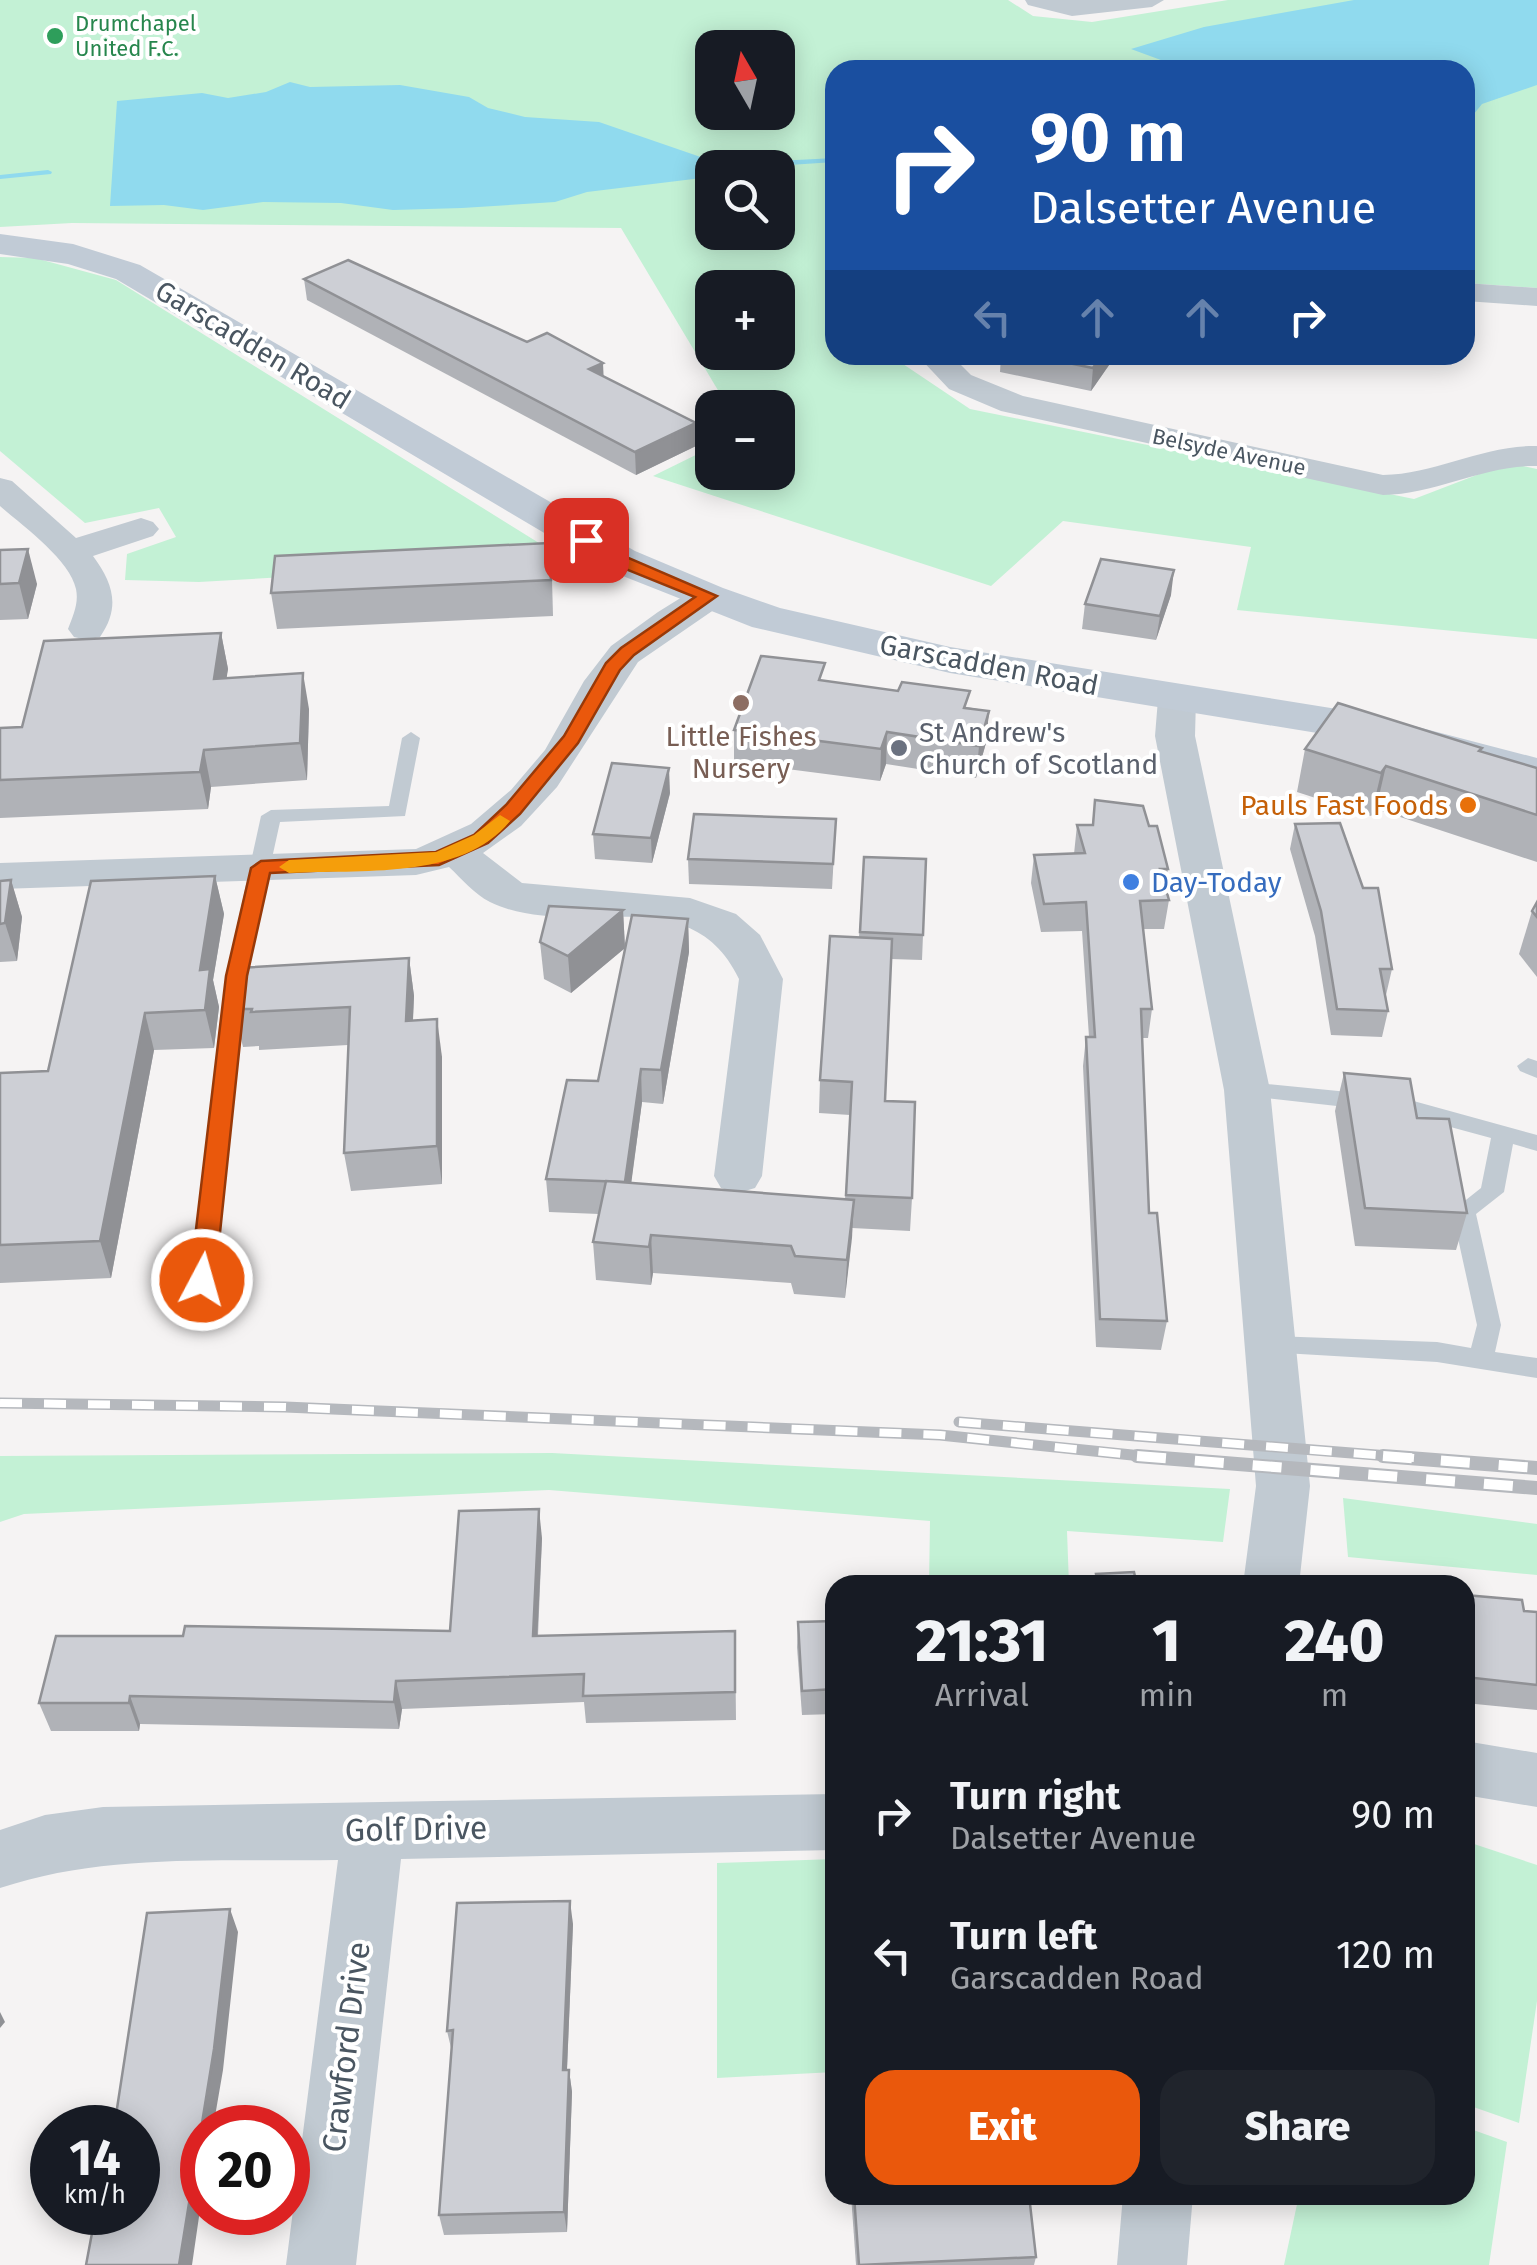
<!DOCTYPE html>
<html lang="en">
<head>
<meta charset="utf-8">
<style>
  :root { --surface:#171b24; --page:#20242c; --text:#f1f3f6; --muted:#9ea1a6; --accent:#ea580c }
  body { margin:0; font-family:"Fira Sans",sans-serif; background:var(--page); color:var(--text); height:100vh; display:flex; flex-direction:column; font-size:38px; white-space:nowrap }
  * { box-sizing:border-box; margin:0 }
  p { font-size:32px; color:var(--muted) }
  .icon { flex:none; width:55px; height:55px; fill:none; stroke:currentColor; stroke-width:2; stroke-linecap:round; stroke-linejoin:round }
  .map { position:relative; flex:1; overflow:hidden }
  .side { position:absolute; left:825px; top:1575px; width:650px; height:630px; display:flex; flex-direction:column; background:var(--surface); border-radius:30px; box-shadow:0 5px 25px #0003 }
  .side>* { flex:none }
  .banner { position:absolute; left:825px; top:60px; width:650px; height:305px; border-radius:30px; box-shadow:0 5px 25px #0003; background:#1a4fa0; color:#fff; overflow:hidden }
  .needle { width:65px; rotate:351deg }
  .fabs { position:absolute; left:695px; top:30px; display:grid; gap:20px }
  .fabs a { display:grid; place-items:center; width:100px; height:100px; border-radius:20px; background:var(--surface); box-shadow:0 5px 25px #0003; font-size:50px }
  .speed { position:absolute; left:30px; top:2105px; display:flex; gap:20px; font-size:50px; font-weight:700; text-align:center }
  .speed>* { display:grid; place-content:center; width:130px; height:130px; border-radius:50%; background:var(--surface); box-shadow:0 5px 25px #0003; line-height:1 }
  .speed small { font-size:25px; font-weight:400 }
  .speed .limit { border:15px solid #d22; background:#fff; color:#111 }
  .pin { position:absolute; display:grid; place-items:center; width:85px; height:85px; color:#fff; margin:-42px; border-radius:20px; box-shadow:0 5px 15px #0006 }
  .me { position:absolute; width:110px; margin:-55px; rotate:6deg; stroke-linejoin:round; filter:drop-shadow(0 0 8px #0008) }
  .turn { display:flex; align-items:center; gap:35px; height:210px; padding:0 40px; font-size:45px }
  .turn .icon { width:130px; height:130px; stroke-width:2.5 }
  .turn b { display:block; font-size:70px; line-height:85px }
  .lanes { display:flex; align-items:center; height:95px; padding:0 40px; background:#0003; justify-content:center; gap:50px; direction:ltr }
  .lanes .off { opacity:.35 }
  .eta { display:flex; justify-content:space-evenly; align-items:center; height:170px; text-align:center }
  .eta b { font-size:60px; font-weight:800; line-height:70px }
  .cta { display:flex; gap:20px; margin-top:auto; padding:20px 40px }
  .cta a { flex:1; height:115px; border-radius:30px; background:var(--accent); color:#fff; font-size:40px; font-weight:800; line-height:115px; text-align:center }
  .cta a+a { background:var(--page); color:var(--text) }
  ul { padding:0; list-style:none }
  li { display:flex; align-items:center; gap:30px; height:140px; padding:0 40px }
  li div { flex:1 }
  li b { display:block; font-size:38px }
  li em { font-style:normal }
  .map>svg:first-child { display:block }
</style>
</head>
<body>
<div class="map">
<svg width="1537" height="2265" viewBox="0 0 1537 2265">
  <rect width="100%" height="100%" fill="#f5f3f3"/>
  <!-- green -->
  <g fill="#c3f1d5" fill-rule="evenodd">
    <path d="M0,0h1008l25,16 59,6 136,-22h309v288l-72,-5v-213h-630v285h61l1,5 73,49 444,90 94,-36 29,6v170l-300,-29 14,-63 -188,-26 -72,65 -338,-110 59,-29v25h66v-64l-50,-1 -107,-179 -549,-5 -72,4zM712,48h66v64h-66zM712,168h66v64h-66zM712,288h66v64h-66z"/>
    <path d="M0,257l35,1 81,22 452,281 -369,21 -74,-2 2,-26 49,-17 -17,-29 -74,15 -85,-72z"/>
    <path d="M552,1453l678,36 -7,53 -156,-11 2,54h-140l1,-64 -381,-31 -525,24 -24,8v-66z"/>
    <path d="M1343,1498l194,26v51l-189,-18z"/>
    <path d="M1465,1841l72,24v136l-18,122 -54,-19z"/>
    <path d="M835,1859v213l-118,6v-215z"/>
    <path d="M1465,2127l42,15 -18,123h-205l15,-70h166z"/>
  </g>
  <!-- water -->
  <g fill="#90daee">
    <path d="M1354,0h183v85l-55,19 -17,21v-55h-277l-57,-21 73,-22z"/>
    <path d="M290,82l20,5 90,-2 69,12 19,11 37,9 74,5 122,42h35l-44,4 -2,9 -123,15 -32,10 -93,6 -69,2 -52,-7 -78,-1 -60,8 -39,-5 -54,1 7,-105 85,-8 26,5 38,-6z"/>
  </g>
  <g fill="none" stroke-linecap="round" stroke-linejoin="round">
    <!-- stream -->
    <g fill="#90daee" fill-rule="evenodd">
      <path d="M835,158v4l-94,6 15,-6z"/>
      <path d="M48,170l4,2 -1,2 -51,5v-4z"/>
    </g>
    <!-- lane -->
    <g fill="#c1cad2" fill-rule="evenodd">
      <path d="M411,732l9,6 -15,78 -125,6 -34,154 -31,305 -4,6h-16l-4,-6 35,-305 35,-160 10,-6 118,-4 13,-68z"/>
      <path d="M1528,1058l9,3v17l-17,-7 -3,-5z"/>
      <path d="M1247,1082l152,15 138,38v16l-24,-7 -9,48 -28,22 25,111 -6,27 42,6v20l-100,-16 -173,-10 -3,-7 3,-7 9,-2 164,6 34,6 6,-23 -25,-114 29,-23 10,-50 -92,-25 -160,-18 -3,-5z"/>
    </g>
    <!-- street -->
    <g fill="#c1cad2" fill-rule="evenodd">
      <path d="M1025,0h139l-12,7 -80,9 -44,-11z"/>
      <path d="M1465,283l72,5v18l-72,-5z"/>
      <path d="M917,355h34l20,20 52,21 360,79c53,-1 100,-30 154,-29v20c-53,-1 -100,28 -154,29l-382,-84 -52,-22z"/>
      <path d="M0,478l12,3 64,57 65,-20 12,4 6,7 -6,7 -60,20c20,27 28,51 7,81l-13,3 -13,-3 -6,-8c5,-13 11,-26 8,-40 -6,-29 -53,-63 -76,-83z"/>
      <path d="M708,586l13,3 5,8 -5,8 -83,57 -81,125 -36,39 -38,27 39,30 168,15 46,16 24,21 23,44 -21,197 -7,12 -17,5 -17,-5 -7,-12 25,-197c-49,-104 -165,-36 -249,-77 -16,-8 -28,-23 -41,-35l-33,8 -416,14v-26l416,-14 55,-25 40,-34 34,-40 39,-69 27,-35 47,-34 37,-23z"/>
      <path d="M1177,687l14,4 5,8 -1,37 75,354 40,396 -11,99h-56l13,-99 -32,-396 -69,-354 3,-37 5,-8z"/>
      <path d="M1465,1741l72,12v54l-72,-12z"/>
      <path d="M835,1794v56l-434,9 -45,406h-70l52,-405c-112,2 -231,-8 -338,28v-58l45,-15 58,-8z"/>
      <path d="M1123,2195h70l-6,70h-70z"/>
    </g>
    <!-- secondary -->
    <path fill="#c1cbd6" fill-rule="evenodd" d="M0,234l73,10 67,21 495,286 88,37 57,20 170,39 418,67 169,44v28l-171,-45 -416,-68 -198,-46 -147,-58 -489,-290 -48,-15 -68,-10z"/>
    <defs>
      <g id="rail-far1">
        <path d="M0,1403l285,4 655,28 221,23"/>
        <path d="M959,1422l455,36"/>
      </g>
      <g id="rail">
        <path d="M1137,1456l400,32"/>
        <path d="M1383,1456l154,12"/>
      </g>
    </defs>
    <!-- rail-far1 casing -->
    <use href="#rail-far1" stroke="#b5b8bd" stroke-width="11"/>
    <!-- rail casing -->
    <use href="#rail" stroke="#b5b8bd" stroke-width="14"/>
    <!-- rail-far1 -->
    <use href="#rail-far1" stroke="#fff" stroke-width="8" stroke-dasharray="22" stroke-linecap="butt"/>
    <!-- rail -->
    <use href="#rail" stroke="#fff" stroke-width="10" stroke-dasharray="29" stroke-linecap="butt"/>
  </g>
  <!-- wall -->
  <g fill="#b0b2b7">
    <path d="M304,279l300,97 92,70 -60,29 -329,-175z"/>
    <path d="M1001,355h115l-25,36 -91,-19z"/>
    <path d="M0,550l37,34 -9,35 -28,1z"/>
    <path d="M552,579l1,37 -276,13 -6,-36z"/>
    <path d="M1171,595l-15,45 -74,-11 3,-25z"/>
    <path d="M221,633l7,36 -2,9 83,31 -2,71 -96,7 -3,22 -208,9v-90l22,-1z"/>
    <path d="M825,681l164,30 -3,32 -10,35 -90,-14 -6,17 -146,-19v-32z"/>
    <path d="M1305,749l176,2 56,17v94l-161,-53 -5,7 -74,-24z"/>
    <path d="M670,793l-18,70 -57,-4 -2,-25z"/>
    <path d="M1095,800l54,26 19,43 -3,19 4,12 -5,29h-21l9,80 -4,29h-6l7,175 18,108 -6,29 -65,-3 -13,-281 3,-29h3l-7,-106 -41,1 -10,-49 3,-28 40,-1 3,-29h15z"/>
    <path d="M836,819l-4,70 -143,-5 -1,-25z"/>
    <path d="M1295,824l97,145 -6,26 2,16 -6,26 -51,-2 -16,-99 -25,-87z"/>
    <path d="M864,857l59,78 -1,25 -31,-1 -6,142 27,97 -2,33 -58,-3 -7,70 -51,-4 -3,-11 -138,-10 -2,12 -55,-5 -3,-38 6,-28 -50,-2 -3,-33 142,-260 1,33 -26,152 -21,-2 -11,81 214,16 5,-84 -31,-2 1,-33 39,-143z"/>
    <path d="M215,876l9,38 -11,66 6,27 -5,41 -60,2 -43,228 -111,5v-210l48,-2z"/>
    <path d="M11,880l11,37 -5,44 -17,1v-81z"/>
    <path d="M1537,902v75l-18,-23 13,-43z"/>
    <path d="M623,910l2,38 -54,45 -27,-14 -4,-37z"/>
    <path d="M409,958l5,38 -1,25 29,36v127l-91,7 -7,-38 4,-108 -89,5v-4l-16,1 -9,-38z"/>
    <path d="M1344,1073l73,45 50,95 -11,37 -101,-4 -20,-135z"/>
    <path d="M542,1538l-4,98 197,-5 1,89 -150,3 -2,-21 -182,7 -3,20 -259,-5 -1,7h-88l-12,-28 144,-67 267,-5z"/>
    <path d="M1465,1595l59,16 13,1v98l-72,-7z"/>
    <path d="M835,1621v93l-33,1 -5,-68 1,-25z"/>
    <path d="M573,1924l-6,146h2l3,22 -5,140 -123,3 -5,-20 13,-163 -5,-21z"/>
    <path d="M851,2195h178l7,62 -2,8h-178z"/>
  </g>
  <!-- shaded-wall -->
  <g fill="#909195">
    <path d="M1102,355h14l-25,36 2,-23z"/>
    <path d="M603,363l1,22 -15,-16z"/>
    <path d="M696,423v23l-60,29 -1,-23z"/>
    <path d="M28,549l9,35 -9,35 -9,-36z"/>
    <path d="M1174,570l-3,25 -15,45 4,-24z"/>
    <path d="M221,633l7,36 -7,46 -7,-36z"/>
    <path d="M303,673l6,36 -2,71 -7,-37z"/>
    <path d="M989,711l-3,32 -10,35 3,-32z"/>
    <path d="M887,732l-1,32 -6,17 1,-32z"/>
    <path d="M204,750l7,37 -3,22 -8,-37z"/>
    <path d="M1386,766l-10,43 -5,7 10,-43z"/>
    <path d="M669,768l1,25 -18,70 -1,-25z"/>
    <path d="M215,876l9,38 -11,66 6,27 -5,41 -9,-38 -5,-40z"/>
    <path d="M11,880l11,37 -5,44 -12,-38z"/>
    <path d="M623,910l2,38 -54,45 -3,-37z"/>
    <path d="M688,919l1,33 -26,152 -2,-34z"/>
    <path d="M409,958l5,38 -3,63 -5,-38z"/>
    <path d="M145,1013l9,37 -43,228 -11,-37z"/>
    <path d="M437,1019l5,38v127l-5,-38z"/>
    <path d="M641,1069l1,33 -15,113 -2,-33z"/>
    <path d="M854,1200l-2,38 -7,60 2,-38z"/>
    <path d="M651,1235l2,38 -2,12 -2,-38z"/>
    <path d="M539,1509l3,29 -6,126 -3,-28z"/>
    <path d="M396,1681l6,28 -3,20 -5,-27z"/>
    <path d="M130,1696l10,28 -1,7 -10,-28z"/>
    <path d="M570,1901l3,23 -7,168 -3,-22z"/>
    <path d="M230,1909l8,23 -15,138 -10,58h-11v68l-10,69h-13z"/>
    <path d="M0,2012l5,10 -5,6z"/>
    <path d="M569,2070l3,22 -5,140 -3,-20z"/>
  </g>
  <!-- building -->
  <g fill="#cdcfd5" stroke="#909195" stroke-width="2.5">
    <path d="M348,260l179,82 20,-9 56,30 -14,6 107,54 -61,29 -331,-173z"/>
    <path d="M1030,355h72l-9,13z"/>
    <path d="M549,543l2,37 -280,13 4,-37z"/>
    <path d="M28,549l-9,34 -19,1v-34z"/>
    <path d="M1101,559l73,11 -14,46 -75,-12z"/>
    <path d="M221,633l-7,46 89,-6 -3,70 -96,7 -4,22 -200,8v-52l22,-1 22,-86z"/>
    <path d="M761,656l64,7 -6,17 79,11 4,-9 68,9 -6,17 25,3 -10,35 -92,-14 -6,17 -147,-19z"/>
    <path d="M1338,703l144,45 -3,3 58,17v47l-151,-49 -5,7 -76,-24z"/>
    <path d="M612,763l57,5 -18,70 -58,-4z"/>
    <path d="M1095,800l48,6 6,20h8l11,43h-8l9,31 -29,1 12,108h-11l8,204h8l10,108 -67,-2 -14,-282h9l-9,-135 -42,2 -10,-49 51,-2 -8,-28h16z"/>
    <path d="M694,814l142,5 -3,45 -145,-5z"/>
    <path d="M1340,823l23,65h15l14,81h-12l8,42 -51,-2 -16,-98 -26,-87z"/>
    <path d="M864,857l62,2 -3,76 -63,-3z"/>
    <path d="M215,876l-15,94 10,-1 -5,41 -60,3 -45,228 -100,4v-172l48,-2 43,-190z"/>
    <path d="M11,880l-6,43 -5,1v-43z"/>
    <path d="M1537,902v15l-5,-6z"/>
    <path d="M549,906l74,4 -55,46 -28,-14z"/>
    <path d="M632,915l56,4 -27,151 -20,-1 -16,113 -79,-3 21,-99 31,1z"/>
    <path d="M830,936l62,3 -7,162 30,1 -3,96 -66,-3 6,-113 -32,-2z"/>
    <path d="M409,958l-3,63 31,-2v127l-93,7 6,-146 -99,5 1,-3h-18l5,-41z"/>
    <path d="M1344,1073l66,6 7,39 32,1 18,94 -102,-5z"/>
    <path d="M606,1181l248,19 -7,60 -52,-4 -4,-10 -140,-11 -2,12 -56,-5z"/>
    <path d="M539,1509l-6,127 202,-5v61l-152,4 1,-22 -188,7 -2,21 -264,-6 -1,7h-90l17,-67h127l2,-10 265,5 9,-120z"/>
    <path d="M1134,1572l3,13h-39l-2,-11z"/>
    <path d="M1465,1595l57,5 2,11 13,1v73l-72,-8z"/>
    <path d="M835,1621v68l-33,2 -4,-69z"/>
    <path d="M570,1901l-7,169h6l-5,142 -125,3 14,-185 -6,1 10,-128z"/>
    <path d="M230,1909l-16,140 -35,216h-93l10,-53h42v-84h-24l33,-215z"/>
    <path d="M854,2195h175l7,62 -177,8z"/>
  </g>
  <!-- route -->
  <path fill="#ea580c" stroke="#983908" stroke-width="2.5" d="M580,537h11l35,20 91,39 -83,59 -14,15 -42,73 -58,71 -32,29 -49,22 -169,8 -23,103 -32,304 -4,7h-17l-4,-7 36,-304 25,-108 10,-7 175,-9 38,-17 32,-30 58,-69 42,-73 15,-15 74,-51 -82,-33 -33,-20z"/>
  <!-- slow -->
  <path fill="#f59e0b" d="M500,815l10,6c-48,60 -152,48 -221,52l-10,-6 10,-7 147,-8 38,-17z"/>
  <!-- markers -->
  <circle fill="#2e9e5b" stroke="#fff" stroke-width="4" cx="55" cy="36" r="10"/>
  <circle fill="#8d6e63" stroke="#fff" stroke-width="4" cx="741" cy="703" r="10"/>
  <circle fill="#6b7280" stroke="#fff" stroke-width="4" cx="899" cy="748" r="10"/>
  <circle fill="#e8710a" stroke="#fff" stroke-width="4" cx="1468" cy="805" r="10"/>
  <circle fill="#3f7fe0" stroke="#fff" stroke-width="4" cx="1131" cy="882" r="10"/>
  <g text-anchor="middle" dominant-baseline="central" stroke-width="8" stroke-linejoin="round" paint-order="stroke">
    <!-- far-leisure labels -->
    <g font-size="22" fill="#27864d" stroke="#fff" text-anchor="start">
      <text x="75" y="23">Drumchapel<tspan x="75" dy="25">United F.C.</tspan></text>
    </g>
    <!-- far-street labels -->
    <g font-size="22" fill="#4a5661" stroke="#fff">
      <text transform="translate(1229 452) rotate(12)">Belsyde Avenue</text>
    </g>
    <!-- street labels -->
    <g font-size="28" fill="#4a5661" stroke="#fff">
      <text transform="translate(253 345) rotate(31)">Garscadden Road</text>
      <text transform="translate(989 665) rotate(11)">Garscadden Road</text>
    </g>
    <!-- worship labels -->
    <g font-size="28" fill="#5b616d" stroke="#fff" text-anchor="start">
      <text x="919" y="732">St Andrew's<tspan x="919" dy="32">Church of Scotland</tspan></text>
    </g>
    <!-- education labels -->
    <g font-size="28" fill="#785e54" stroke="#fff">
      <text x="741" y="736">Little Fishes<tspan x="741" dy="32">Nursery</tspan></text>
    </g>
    <!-- food labels -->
    <g font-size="28" fill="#c56008" stroke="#fff" text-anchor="end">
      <text x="1448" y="805">Pauls Fast Foods</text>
    </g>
    <!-- shop labels -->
    <g font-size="28" fill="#366cbe" stroke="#fff" text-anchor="start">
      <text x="1151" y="882">Day-Today</text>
    </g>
    <!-- near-street labels -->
    <g font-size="32" fill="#4a5661" stroke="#fff">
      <text transform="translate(416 1829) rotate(-1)">Golf Drive</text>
      <text transform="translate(346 2047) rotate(-83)">Crawford Drive</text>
    </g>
  </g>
</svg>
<div class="fabs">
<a><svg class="needle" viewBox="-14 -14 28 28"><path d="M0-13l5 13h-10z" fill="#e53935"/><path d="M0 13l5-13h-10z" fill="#9ea1a6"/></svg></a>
<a><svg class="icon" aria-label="search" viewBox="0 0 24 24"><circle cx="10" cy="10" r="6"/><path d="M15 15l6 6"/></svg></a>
<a>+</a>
<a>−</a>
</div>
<div class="speed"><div>14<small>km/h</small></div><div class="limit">20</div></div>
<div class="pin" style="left:586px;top:540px;background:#d93025"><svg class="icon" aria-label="arrive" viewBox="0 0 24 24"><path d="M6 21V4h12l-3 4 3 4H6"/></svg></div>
<svg class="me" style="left:202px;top:1280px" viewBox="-20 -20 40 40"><circle r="17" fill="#ea580c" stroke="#fff" stroke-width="3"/><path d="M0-11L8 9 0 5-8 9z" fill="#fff"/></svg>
<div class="banner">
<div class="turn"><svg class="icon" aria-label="right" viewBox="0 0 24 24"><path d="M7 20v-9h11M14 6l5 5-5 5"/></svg><div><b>90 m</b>Dalsetter Avenue</div></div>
<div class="lanes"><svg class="icon off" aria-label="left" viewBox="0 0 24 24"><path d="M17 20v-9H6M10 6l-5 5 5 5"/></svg><svg class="icon off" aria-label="ahead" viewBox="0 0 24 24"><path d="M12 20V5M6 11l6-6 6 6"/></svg><svg class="icon off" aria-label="ahead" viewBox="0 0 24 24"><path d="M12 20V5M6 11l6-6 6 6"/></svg><svg class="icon" aria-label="right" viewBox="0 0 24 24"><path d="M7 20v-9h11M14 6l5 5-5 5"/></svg></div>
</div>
<section class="side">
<div class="eta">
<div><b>21:31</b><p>Arrival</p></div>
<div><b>1</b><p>min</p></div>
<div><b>240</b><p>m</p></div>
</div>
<ul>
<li><svg class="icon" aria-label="right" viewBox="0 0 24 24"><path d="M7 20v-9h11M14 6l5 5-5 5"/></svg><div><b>Turn right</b><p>Dalsetter Avenue</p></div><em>90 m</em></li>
<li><svg class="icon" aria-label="left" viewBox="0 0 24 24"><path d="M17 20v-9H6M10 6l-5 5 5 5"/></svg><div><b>Turn left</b><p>Garscadden Road</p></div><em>120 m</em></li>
</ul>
<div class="cta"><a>Exit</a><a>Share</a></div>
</section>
</div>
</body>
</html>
